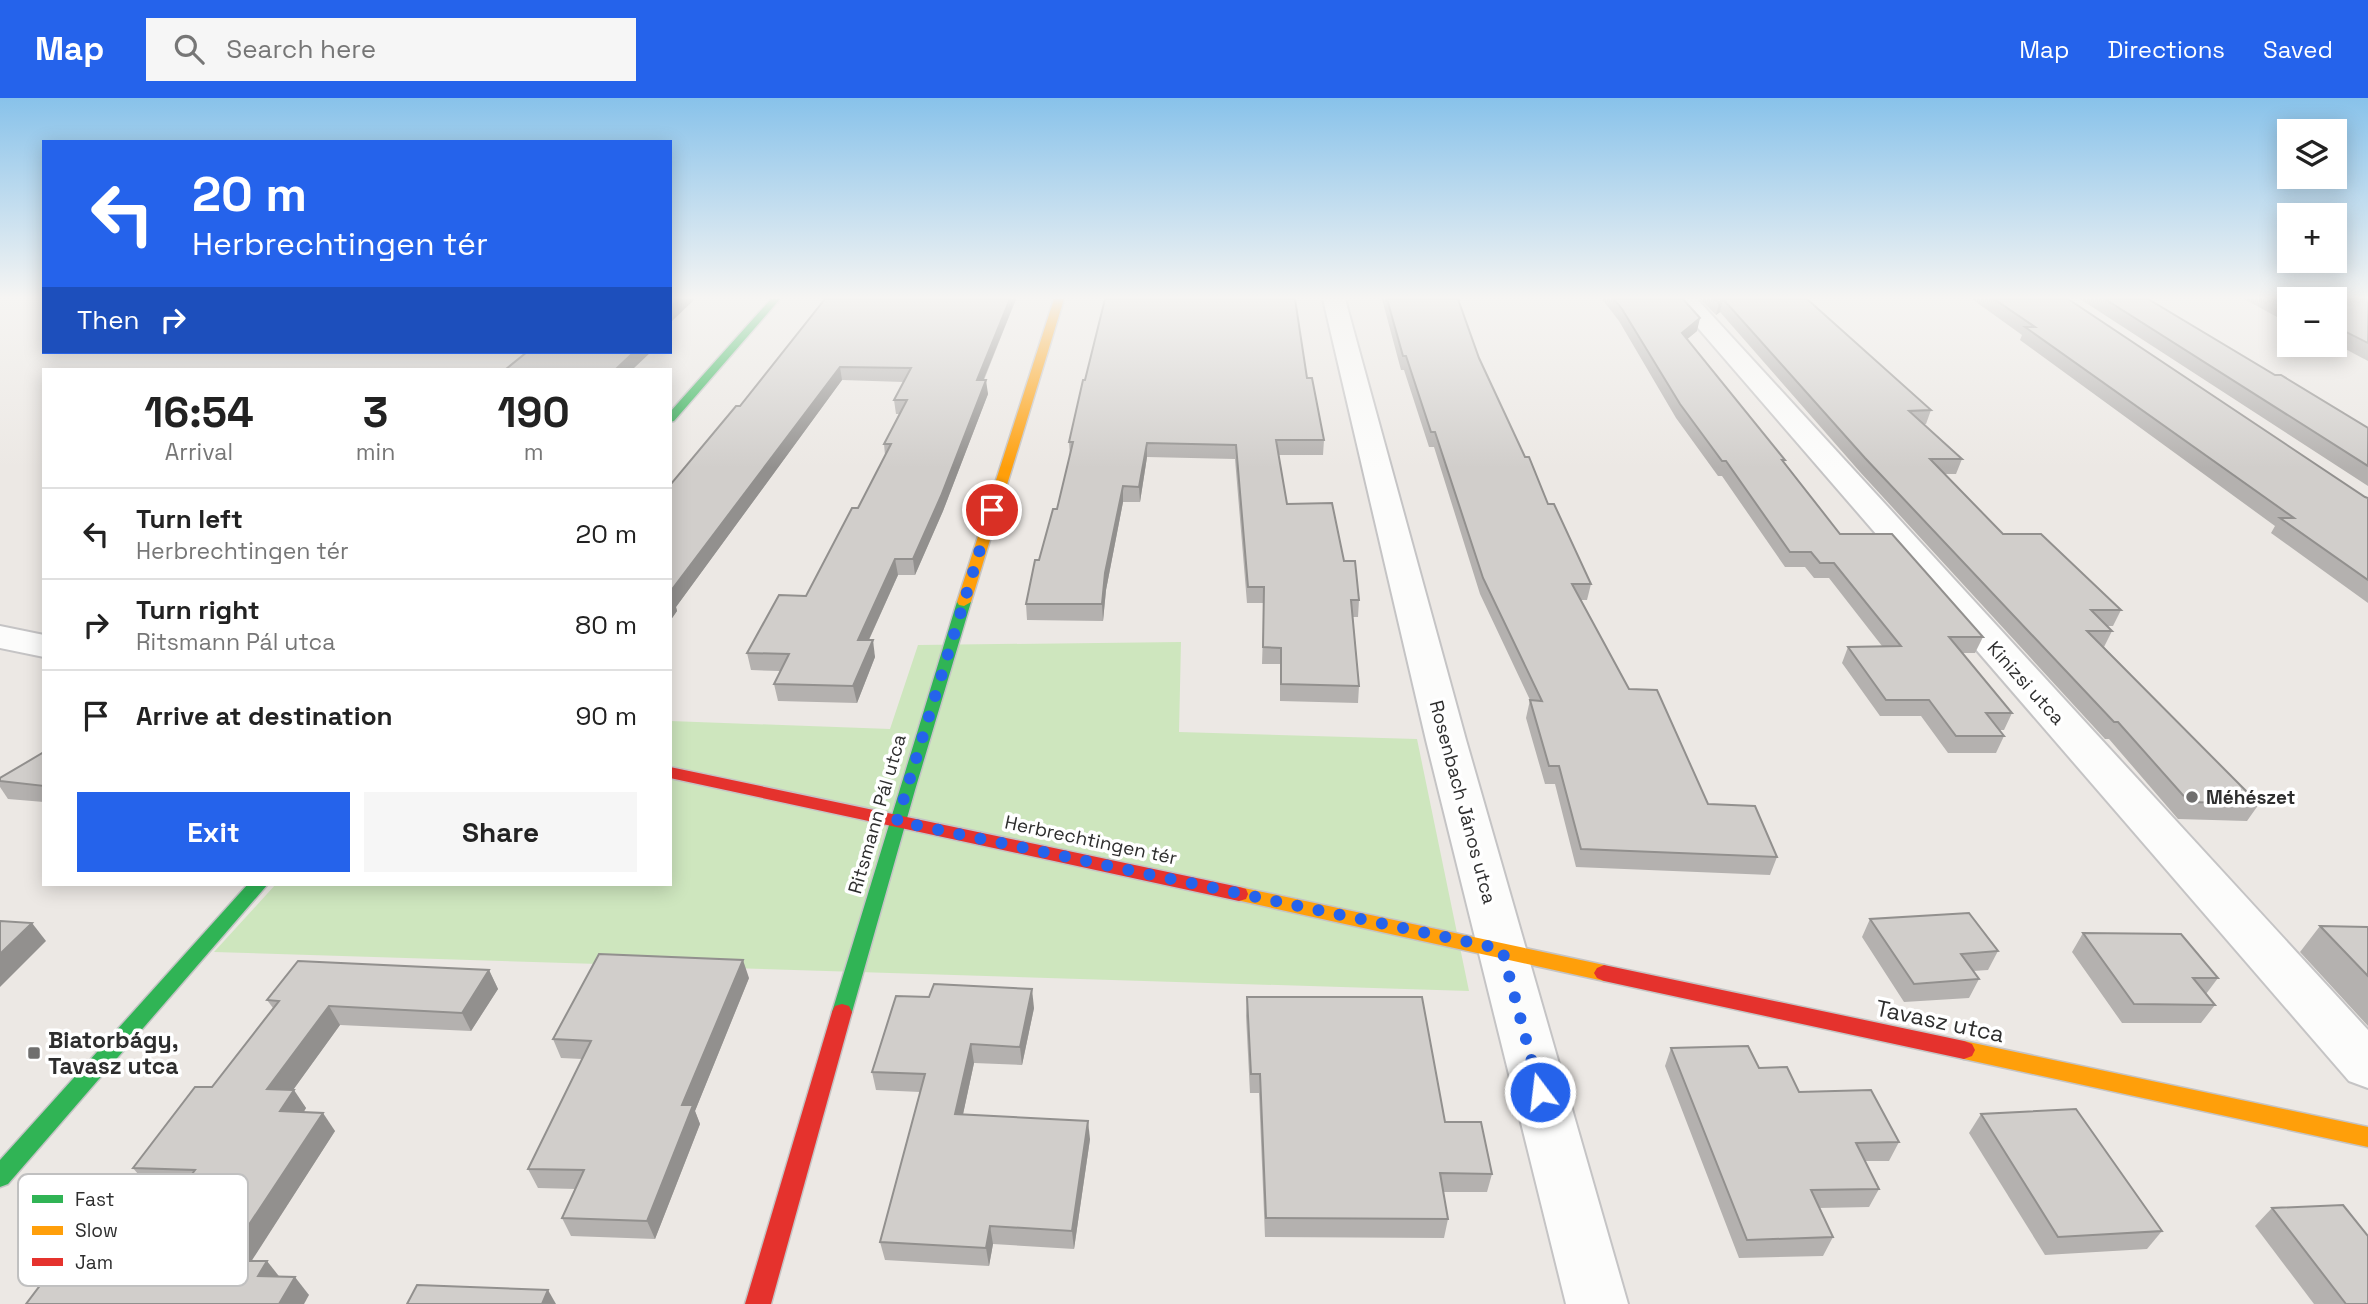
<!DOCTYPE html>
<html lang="en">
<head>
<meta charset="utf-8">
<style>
  :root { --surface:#fff; --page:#f6f6f6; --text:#222; --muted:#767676; --line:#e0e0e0; --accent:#2563eb }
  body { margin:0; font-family:"Space Grotesk",sans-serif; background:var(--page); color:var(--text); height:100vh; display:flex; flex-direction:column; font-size:26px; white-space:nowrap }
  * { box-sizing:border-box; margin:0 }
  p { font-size:23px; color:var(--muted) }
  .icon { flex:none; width:38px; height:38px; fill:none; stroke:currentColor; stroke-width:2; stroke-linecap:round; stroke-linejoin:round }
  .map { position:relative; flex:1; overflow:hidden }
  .panel { position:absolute; left:42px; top:270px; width:630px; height:518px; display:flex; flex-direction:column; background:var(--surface); border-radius:0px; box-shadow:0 4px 18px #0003 }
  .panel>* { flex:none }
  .guide { position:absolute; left:42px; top:42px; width:630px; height:214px; border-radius:0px; box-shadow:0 4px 18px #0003; background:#2563eb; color:#fff; overflow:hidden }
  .controls { position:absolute; left:2277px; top:21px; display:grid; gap:14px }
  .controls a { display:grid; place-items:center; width:70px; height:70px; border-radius:0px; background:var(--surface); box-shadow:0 4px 18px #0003; font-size:35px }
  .pin { position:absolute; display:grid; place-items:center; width:60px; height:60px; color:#fff; margin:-30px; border:4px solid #fff; border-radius:50%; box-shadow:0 2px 7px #0007 }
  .me { position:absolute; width:77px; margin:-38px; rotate:345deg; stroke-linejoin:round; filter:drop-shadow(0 0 5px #0008) }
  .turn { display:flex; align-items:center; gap:24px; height:147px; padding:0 35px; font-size:32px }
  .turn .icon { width:91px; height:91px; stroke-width:2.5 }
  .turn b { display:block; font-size:49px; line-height:60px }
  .then { display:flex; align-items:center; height:66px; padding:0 35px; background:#0003; gap:14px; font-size:26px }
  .eta { display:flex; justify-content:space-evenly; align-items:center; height:119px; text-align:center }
  .eta b { font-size:42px; font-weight:700; line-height:49px }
  .button { display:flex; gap:14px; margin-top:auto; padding:14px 35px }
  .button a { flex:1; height:80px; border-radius:0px; background:var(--accent); color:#fff; font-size:28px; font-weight:700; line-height:80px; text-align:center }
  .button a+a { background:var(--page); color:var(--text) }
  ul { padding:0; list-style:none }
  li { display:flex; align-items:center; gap:21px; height:91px; padding:0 35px; border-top:2px solid var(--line) }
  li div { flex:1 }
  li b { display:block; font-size:26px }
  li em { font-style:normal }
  header { display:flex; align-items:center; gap:42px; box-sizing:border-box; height:98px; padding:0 35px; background:var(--accent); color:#fff }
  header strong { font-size:33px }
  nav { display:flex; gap:38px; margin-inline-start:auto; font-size:24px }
  .search { width:490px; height:63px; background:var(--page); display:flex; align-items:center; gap:18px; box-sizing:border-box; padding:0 24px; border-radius:0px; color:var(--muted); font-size:26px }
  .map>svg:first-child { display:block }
</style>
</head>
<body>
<header>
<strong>Map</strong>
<div class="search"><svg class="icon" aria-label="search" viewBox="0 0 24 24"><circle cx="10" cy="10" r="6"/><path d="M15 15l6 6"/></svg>Search here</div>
<nav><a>Map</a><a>Directions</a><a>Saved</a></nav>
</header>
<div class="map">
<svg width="2368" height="1206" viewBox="0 0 2368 1206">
  <rect width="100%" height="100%" fill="#ece8e4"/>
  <!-- green -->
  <path fill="#cee6be" d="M1181,544l-2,90 238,7 52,252 -1255,-39 62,-68h394v-163l220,8 28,-84z"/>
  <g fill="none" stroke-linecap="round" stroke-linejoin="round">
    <defs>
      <g id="street">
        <path d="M1323,201h22l121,441 162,564h-62l-140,-564z"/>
        <path d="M1673,201h24l671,731v58l-19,-7z"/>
        <path d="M0,528l44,9v22l-44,-9z"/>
      </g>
      <g id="fast">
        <path d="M771,201h9l-106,122 -4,1v-10z"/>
        <path d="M964,500l7,4 -56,188 -63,222 -3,6 -7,2 -7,-2 -3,-6 125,-410z"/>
        <path d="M248,786h20l-260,300 -8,3v-27z"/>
      </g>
      <g id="slow">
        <path d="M1054,201h10l-93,303 -7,4 -5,-1 -2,-3z"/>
        <path d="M1239,789l365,78 7,3 3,5 -3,5 -7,3 -372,-82 -2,-5 2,-5z"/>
        <path d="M1964,943l404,86v20l-404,-88 -8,-3 -3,-6 3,-6z"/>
      </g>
      <g id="jam">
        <path d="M670,669l569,120 7,2 2,5 -2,5 -7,2 -569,-123z"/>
        <path d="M1604,867l360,76 8,3 3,6 -3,6 -8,3 -360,-78 -7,-3 -3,-5 3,-5z"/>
        <path d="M842,906l7,2 3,6 -81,292h-26l87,-292 3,-6z"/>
      </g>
    </defs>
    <!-- street casing -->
    <use href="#street" stroke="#c5c4c5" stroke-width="4"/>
    <!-- fast casing -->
    <use href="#fast" stroke="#c5c4c5" stroke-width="3"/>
    <!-- slow casing -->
    <use href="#slow" stroke="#c5c4c5" stroke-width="3"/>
    <!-- jam casing -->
    <use href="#jam" stroke="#c5c4c5" stroke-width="3"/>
    <!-- street -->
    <use href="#street" fill="#fcfcfb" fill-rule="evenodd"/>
    <!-- fast -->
    <use href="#fast" fill="#30b455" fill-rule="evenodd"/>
    <!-- slow -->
    <use href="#slow" fill="#ff9f0a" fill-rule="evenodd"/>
    <!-- jam -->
    <use href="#jam" fill="#e5322d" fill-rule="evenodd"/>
  </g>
  <!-- wall -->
  <g fill="#b4b1af">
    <path d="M825,201h191l-32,81 4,14 -45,117 -28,64h-17l-29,65 6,17 -18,46 -79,-2 -4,-17 6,-13 -29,-1 -4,-17 59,-57 52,-88 27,-53 -1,-11 15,-30h-3l-2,-14 10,-18 -62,-2 -166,227 1,4 -7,10 70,-215z"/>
    <path d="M1382,201h76l21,59 46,99 23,47 43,80 -4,16h-6l48,89 79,115 69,53 -7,18 -194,-8 -21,-83h-10l-19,-66 4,-18 -50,-106 -46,-147h-5l-25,-77h-3z"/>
    <path d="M1602,201h81l14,32 -10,8 98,121 -1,2 56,72 143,103 -8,16h-13l50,60 -8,17h-5l5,6 -8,17h-48l-27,-37h-41l-38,-53 6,-16 34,-1 -53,-68h-15l-9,-11h-20l-63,-91h-4l-42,-58 -57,-97z"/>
    <path d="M1700,201h107l124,111 -5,14h-3l39,35 -6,15h-12l59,60 118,76 -8,16h-5l4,5 -8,16 155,157 -12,17 -69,-2 -69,-80h-4l-245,-267 -140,-160 -4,3z"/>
    <path d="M1972,201h96l297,198 3,1v105l-97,-70 4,-7 -255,-186 2,-5z"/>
    <path d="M2080,201h68l127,76 93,53v58z"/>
    <path d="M2244,201h45v20l-3,-2h-9z"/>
    <path d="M2334,201h34v62l-34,-18z"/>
    <path d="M1307,280l17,62 -1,15h-44l8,49 57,57 15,39 -1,17h-5l6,69 -1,17 -78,-2v-37h-18l2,-61h-17l-12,-144 -88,-2 -7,45h-17l-17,88 -3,31 -76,-1 -1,-16 13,-44 18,-51 13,-53 -1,-14z"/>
    <path d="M44,654v50l-36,-3 -8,-12v-9z"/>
    <path d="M1870,821l128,32 -10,19 -15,1 6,8 -10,19 -65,4 -42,-65z"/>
    <path d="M2320,828l48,1v99l-68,-74z"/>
    <path d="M2083,835l135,45 -12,16 9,11 -14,18h-79l-50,-71z"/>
    <path d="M489,872l9,19 -27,42 -131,-6 -47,65 13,18 -2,4 31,19 -84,130 58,34 -180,-36 53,-71 -34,-2 -15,-18 79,-81 61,-79 -6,-8z"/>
    <path d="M749,880l-54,133 5,13 -45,115 -84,-3 -9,-18 14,-29 -38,-1 -10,-19 54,-110 -21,-1 -8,-19z"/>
    <path d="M1247,899l198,125 47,52 -5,18h-44l5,27 -4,19 -179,-1 -6,-144h-9l-4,-77z"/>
    <path d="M1034,910l-12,57 -48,-2 -11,51 127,25 -16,110 -81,-5 -4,22 -104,-6 -5,-18 40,-150 -44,-2 -4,-18z"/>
    <path d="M1671,950l88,20 40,24 100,50 -10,19h-24l14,28 -10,18 -50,1 14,29 -10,19 -84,2 -74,-192z"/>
    <path d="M1981,1016l181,117 -15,18 -102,6 -76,-122z"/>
    <path d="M2272,1110l96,96h-54l-59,-78z"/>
  </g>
  <!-- shaded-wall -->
  <g fill="#92908e">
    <path d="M679,201h16l-25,24v-16z"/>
    <path d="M1010,201h6l-38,94 -1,-13z"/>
    <path d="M1723,201l-3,13 -4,3 3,-12z"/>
    <path d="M1700,220l-3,13 -18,15 3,-13z"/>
    <path d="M634,254h17l-18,17h-18z"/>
    <path d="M840,269l2,13 -166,227 1,4 -7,10v-29z"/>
    <path d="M986,282l2,14 -45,117 -28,64 -2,-16z"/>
    <path d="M1147,345v14l-7,45 -1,-15z"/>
    <path d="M1123,388v16l-17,88 -3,31 -1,-17 3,-31z"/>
    <path d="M895,461l3,16 -37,82 -3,-17z"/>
    <path d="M873,542l2,17 -18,46 -4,-17z"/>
    <path d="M32,825l14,18 -46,46v-33z"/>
    <path d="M743,862l6,18 -54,133 5,13 -45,115 -8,-18 35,-116z"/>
    <path d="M489,872l9,19 -27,42 -9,-18z"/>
    <path d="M1032,891l2,19 -12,57 -2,-18z"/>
    <path d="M329,908l11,19 -60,83 -13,-19z"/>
    <path d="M971,946l3,19 -15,70 -4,-19z"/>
    <path d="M294,992l12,18 -14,21 -12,-18z"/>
    <path d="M323,1015l12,18 -95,148 -15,-18z"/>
    <path d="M1088,1023l2,18 -16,110 -2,-18z"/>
    <path d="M990,1128l3,18 -4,22 -3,-18z"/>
    <path d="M267,1163l15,19 -24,-4z"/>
    <path d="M295,1179l14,18 -5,9h-25z"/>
    <path d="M548,1192l8,14h-14z"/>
  </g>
  <!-- building -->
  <g fill="#d1cecb" stroke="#92908e" stroke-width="2">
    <path d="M670,201h9l-9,8z"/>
    <path d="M825,201h185l-33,81h9l-45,116 -28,63h-18l-37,81h15l-20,46 -79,-2 15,-30 -42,-1 32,-58 27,1 46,-88h6l33,-64h-7l23,-44h-13l17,-32 -71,-1 -170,225v-107l66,-79h4z"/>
    <path d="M1105,201h190l12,79h5l12,62h-48l11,64 45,-1 12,58h11l4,39h-8l8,86 -78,-2v-36l-18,-1 1,-60h-16l-12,-142 -89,-2 -8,44 -16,-1 -18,87 -3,31h-76l9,-44h4l14,-51h4l16,-67h-4l14,-62h2z"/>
    <path d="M1387,201h71l21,59 46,99h4l19,47h6l37,80h-19l57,105 28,1 51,114 47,2 22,51 -196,-8 -22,-83h-10l-19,-66 12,1 -59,-123 -48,-146h-4l-25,-76h-3z"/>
    <path d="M1614,201h69l17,19 -18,15 103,127h-3l58,74h52l91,103h-34l63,76h-26l18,23h-48l-27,-36h-43l-38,-53 53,-1 -67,-83h-14l-9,-11h-21l-64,-91h-4l-42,-57 -58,-95z"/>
    <path d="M1715,201h92l124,111 -22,1 53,48h-32l73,75h38l80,76h-30l21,21h-25l172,173 -70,-2 -71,-80h-4l-249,-264 -142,-159 -4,4z"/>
    <path d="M1994,201h74l297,198 3,1v82l-88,-62h14l-269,-191h10z"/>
    <path d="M2105,201h43l127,76h6l87,53v38z"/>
    <path d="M2274,201h15v5h-6z"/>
    <path d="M2334,201h34v44l-34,-17z"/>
    <path d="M527,254h107l-18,17h-110z"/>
    <path d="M44,654v34l-44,-5v-3z"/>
    <path d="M1969,815l29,38 -37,3 18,25 -65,5 -44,-65z"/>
    <path d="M0,823l32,2 -32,31z"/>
    <path d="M2320,828l48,1v49z"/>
    <path d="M2083,835l98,1 37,44h-25l22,27 -81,-1z"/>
    <path d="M599,856l144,6 -61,145h11l-46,116 -85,-3 22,-48 -56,-1 63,-128 -38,-2z"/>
    <path d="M298,863l191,9 -27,43 -133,-7 -62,83 27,1 -14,21 43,2 -98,148h42l-9,15 37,1 -16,27h-253l34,-45h69l66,-89 -62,-2 62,-81h17l67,-86 -12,-1z"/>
    <path d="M934,886l98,5 -12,58 -49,-3 -16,70 133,7 -16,110 -82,-5 -4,22 -106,-6 45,-168 -53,-2 24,-76 33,1z"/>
    <path d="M1247,899h175l23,125h36l11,52 -52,-1 8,46 -182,-1 -6,-144h-9z"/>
    <path d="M1748,948l11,22 28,-1 12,25 72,-2 28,52 -43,1 23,46 -68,1 22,47 -86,3 -76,-192z"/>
    <path d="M2076,1011l86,122 -104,6 -77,-123z"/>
    <path d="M2343,1107l25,31v68h-22l-74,-96z"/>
    <path d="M417,1187l131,5 -6,14h-135z"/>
  </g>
  <!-- sky -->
  <linearGradient id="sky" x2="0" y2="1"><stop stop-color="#88c2ea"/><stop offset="0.54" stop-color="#f6f5f3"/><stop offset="1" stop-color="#f6f5f3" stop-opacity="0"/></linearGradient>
  <rect width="2368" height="370" fill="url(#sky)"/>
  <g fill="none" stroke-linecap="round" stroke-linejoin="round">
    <!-- route -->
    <path stroke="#2563eb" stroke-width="12" stroke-dasharray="0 21.6" d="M992,412l-95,311 605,128 38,143"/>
  </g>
  <!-- markers -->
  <g fill="#706f6e" stroke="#fff" stroke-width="2.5">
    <circle cx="2192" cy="699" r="7"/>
    <rect x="27" y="948" width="14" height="14" rx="3.5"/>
  </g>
  <g text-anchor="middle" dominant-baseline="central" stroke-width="7" stroke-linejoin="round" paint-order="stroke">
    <!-- street labels -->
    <g font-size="19" fill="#2e2e2e" stroke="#fff">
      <text transform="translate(2026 585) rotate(48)">Kinizsi utca</text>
      <text transform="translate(1463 704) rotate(75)">Rosenbach János utca</text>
      <text transform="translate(877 716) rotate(-74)">Ritsmann Pál utca</text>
      <text transform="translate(1091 742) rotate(12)">Herbrechtingen tér</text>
    </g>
    <!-- poi labels -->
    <g font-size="19" font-weight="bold" fill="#2e2e2e" stroke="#fff" text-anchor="start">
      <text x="2206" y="699">Méhészet</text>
    </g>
    <!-- near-street labels -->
    <g font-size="23" fill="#2e2e2e" stroke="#fff">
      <text transform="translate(1940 923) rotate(12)">Tavasz utca</text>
    </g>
    <!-- near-poi labels -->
    <g font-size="23" font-weight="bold" fill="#2e2e2e" stroke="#fff" text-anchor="start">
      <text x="48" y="942">Biatorbágy,<tspan x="48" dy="26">Tavasz utca</tspan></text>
    </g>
  </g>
  <!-- legend -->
  <rect x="18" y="1076" width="230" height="112" rx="10" fill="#fff" stroke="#c0c0c0" stroke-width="2"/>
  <rect x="32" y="1097" width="31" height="8" fill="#30b455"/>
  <rect x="32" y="1128" width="31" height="9" fill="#ff9f0a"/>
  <rect x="32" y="1160" width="31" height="8" fill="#e5322d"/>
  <g font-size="19" fill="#2e2e2e">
    <text x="75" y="1108">Fast</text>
    <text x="75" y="1139">Slow</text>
    <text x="75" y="1171">Jam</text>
  </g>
</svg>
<div class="controls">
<a><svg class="icon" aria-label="layers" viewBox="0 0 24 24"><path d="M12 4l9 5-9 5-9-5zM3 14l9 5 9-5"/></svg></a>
<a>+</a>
<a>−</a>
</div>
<div class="pin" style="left:992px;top:412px;background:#d93025"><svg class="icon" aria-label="arrive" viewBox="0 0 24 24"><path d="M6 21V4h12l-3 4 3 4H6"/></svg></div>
<svg class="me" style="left:1540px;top:994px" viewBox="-20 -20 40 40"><circle r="17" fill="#2563eb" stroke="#fff" stroke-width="3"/><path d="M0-11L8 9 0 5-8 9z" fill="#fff"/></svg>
<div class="guide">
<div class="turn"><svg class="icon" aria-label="left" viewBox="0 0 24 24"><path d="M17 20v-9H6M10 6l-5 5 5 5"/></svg><div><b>20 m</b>Herbrechtingen tér</div></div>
<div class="then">Then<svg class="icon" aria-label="right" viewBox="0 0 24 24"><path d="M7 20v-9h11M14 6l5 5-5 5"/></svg></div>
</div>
<section class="panel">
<div class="eta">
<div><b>16:54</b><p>Arrival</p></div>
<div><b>3</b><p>min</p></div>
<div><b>190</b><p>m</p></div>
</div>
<ul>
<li><svg class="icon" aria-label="left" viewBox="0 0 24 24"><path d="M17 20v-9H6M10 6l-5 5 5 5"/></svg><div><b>Turn left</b><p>Herbrechtingen tér</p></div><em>20 m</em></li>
<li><svg class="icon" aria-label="right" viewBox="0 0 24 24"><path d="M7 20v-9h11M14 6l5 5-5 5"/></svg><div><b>Turn right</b><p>Ritsmann Pál utca</p></div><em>80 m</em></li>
<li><svg class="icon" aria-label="arrive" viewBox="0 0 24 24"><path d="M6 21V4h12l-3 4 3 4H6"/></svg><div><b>Arrive at destination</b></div><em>90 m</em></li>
</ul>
<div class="button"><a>Exit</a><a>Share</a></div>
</section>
</div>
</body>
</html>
